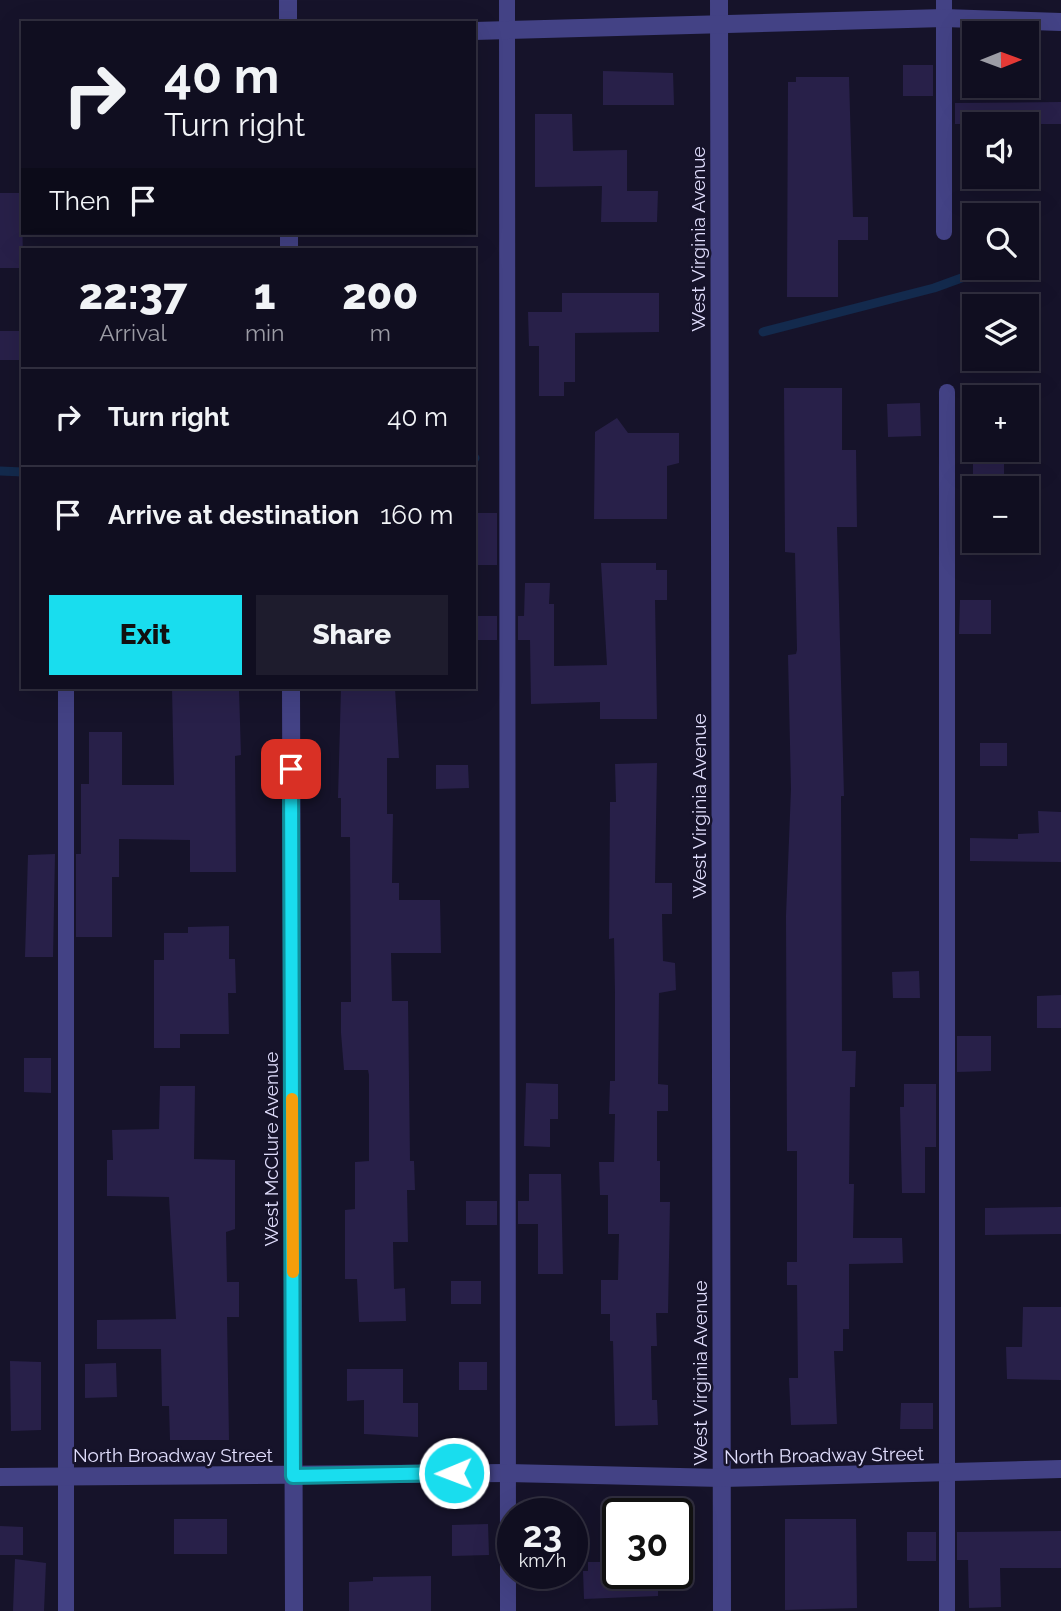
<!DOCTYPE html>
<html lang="en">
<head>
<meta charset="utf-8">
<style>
  :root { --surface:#100e20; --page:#1e1c2d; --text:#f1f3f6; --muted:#9c9ca5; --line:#302e3e; --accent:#19ddee }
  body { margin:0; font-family:Raleway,sans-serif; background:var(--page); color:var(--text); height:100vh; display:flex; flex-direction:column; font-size:26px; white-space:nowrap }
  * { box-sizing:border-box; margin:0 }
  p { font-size:23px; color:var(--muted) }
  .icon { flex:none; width:38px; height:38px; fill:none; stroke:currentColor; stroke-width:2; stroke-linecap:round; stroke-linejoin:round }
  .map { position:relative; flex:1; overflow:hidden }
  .drawer { position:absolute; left:21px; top:248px; width:455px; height:441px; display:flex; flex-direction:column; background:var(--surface); border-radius:0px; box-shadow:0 7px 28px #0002,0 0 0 2px var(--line) }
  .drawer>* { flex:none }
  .top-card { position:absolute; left:21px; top:21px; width:455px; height:214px; border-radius:0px; box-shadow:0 7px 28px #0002,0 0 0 2px var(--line); background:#100e20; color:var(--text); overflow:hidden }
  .needle { width:46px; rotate:89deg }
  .controls { position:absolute; left:962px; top:21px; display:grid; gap:14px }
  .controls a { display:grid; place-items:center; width:77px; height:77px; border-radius:0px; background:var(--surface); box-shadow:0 7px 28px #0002,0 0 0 2px var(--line); font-size:35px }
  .speed { position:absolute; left:497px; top:1498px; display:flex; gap:14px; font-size:35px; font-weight:700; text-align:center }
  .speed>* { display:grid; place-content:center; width:91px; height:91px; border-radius:50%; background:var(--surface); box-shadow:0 7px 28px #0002,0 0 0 2px var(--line); line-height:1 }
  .speed small { font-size:18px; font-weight:400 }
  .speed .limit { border:4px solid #111; border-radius:10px; background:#fff; color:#111 }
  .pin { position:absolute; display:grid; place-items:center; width:60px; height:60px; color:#fff; margin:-30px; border-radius:14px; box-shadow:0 4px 10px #0006 }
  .me { position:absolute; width:77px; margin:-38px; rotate:269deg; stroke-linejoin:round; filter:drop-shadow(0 0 5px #0008) }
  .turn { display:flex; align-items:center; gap:24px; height:147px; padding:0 28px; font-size:32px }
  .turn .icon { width:91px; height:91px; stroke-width:2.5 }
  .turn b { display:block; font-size:49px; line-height:60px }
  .then { display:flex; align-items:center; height:66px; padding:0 28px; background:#0003; gap:14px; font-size:26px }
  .eta { display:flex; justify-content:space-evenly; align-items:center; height:119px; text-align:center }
  .eta b { font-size:42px; font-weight:800; line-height:49px }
  .primary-button { display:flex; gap:14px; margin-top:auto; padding:14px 28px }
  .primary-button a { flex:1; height:80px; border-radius:0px; background:var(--accent); color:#111; font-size:28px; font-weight:800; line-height:80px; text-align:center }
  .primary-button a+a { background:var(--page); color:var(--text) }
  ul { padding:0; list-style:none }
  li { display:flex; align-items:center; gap:21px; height:98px; padding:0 28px; border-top:2px solid var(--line) }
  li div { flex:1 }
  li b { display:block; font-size:26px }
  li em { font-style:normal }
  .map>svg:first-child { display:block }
</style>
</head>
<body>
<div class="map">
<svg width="1061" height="1611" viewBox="0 0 1061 1611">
  <rect width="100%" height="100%" fill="#16132a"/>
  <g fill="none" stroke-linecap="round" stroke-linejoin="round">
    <!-- stream -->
    <g stroke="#132a4d" stroke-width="9">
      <path d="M763,332l171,-44 55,-20"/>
      <path d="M474,458h1"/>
      <path d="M0,471l23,1"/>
    </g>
  </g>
  <!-- building -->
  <g fill="#282049">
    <rect x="903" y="65" width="30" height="31"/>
    <path d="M603,71l70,2 1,32h-71z"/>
    <path d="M796,77h53l4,140h15v23h-30v57h-51l1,-215h8z"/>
    <path d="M1061,102v22h-106v-21z"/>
    <path d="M535,114h37l1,37 54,-1v41h31l-1,31h-56l1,-36 -67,1z"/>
    <path d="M0,193h22l1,75h-23z"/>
    <path d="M562,293h97v39l-84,1v49h-11v14h-25v-50h-10l-1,-34h34z"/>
    <rect x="0" y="331" width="23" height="29"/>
    <path d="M784,388h58v62h14l1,77h-20l7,269h-3l1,255h14l-1,36h-5l-1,97h5l-1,54h49l1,25 -54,1v65h-6v22h-9l3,73 -46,1 -2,-47h9l-1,-93h-10v-23h10v-111h-10l-1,-235 5,-127 -3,-134 8,-1 1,-4 -2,-97 -10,-1z"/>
    <path d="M920,403l1,33 -33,1 -1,-33z"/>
    <path d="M617,418l11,15h51v30l-12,3v53h-73l1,-87z"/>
    <path d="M1004,457v31h-31v-30z"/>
    <rect x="474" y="513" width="23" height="52"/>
    <path d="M601,563h55v7h11v30h-12l2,119h-57v-17l-69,2 -1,-64h-12v-24h6l1,-33h25l-1,21h5v62l53,-1z"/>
    <path d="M960,600h31v34h-32z"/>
    <rect x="474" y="616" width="23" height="24"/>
    <path d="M172,688l67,2 2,65 -6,1 1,116h-46v-32l-71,-1v38h-7v60h-36v-83h5v-70h8v-52h33v53h52z"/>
    <path d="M341,688h54l4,70h-12v56h6l-1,69h7v17h41l1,53h-50l1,48h16l2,160h4l1,29h-8l1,52h-15l1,47 11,-1 1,33 -47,1 -2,-43h-12v-69l10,-1v-47l14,-1v-86l-1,-5h-24l-3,-37v-31h10l-1,-165h-9v-39h-3z"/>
    <rect x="980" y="743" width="27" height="23"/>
    <path d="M657,763l-2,120h17v31h-10l1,47 12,2 1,27 -17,3 -1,91 10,1v26h-11v50h3v41h10l-2,111h-12l1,33h-6l1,54h5l1,25 -43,1 -2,-85h-3v-27h-9v-34h17l1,-46h-11v-39h-8l-1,-33h15l1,-48h-6l1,-33h5v-88l-1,-55 -5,1 1,-137h6l-1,-38z"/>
    <path d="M436,765h32l1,23 -33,1z"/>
    <path d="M1038,811l23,1v50l-91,-1v-23l48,1v-5l21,-1z"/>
    <path d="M55,854l-2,103h-28l3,-102z"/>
    <path d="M229,926v33h6l1,34h-8l1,41h-49v14h-26v-88h10v-27h24v-6z"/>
    <path d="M919,971l1,27h-27l-1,-26z"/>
    <path d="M1061,995v33h-24v-32z"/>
    <path d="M957,1036h34v35l-34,1z"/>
    <path d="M24,1058h27v35l-27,-1z"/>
    <path d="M526,1083l32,1v35h-8v28l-26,-1z"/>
    <path d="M904,1084h32v63h-11v46h-23l-2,-86h4z"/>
    <path d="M160,1086h35l-1,73 41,1v69l-9,3 1,50h12v35h-12l2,123h-59l-1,-34h-7l-1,-57h-64v-29l79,-1 -7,-122 -62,-1v-36h6l-1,-30 47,-1z"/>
    <path d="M529,1174h32l2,100h-25v-50h-20v-23h11z"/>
    <rect x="466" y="1201" width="31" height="24"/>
    <path d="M1061,1207v27l-76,1v-27z"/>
    <rect x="451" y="1281" width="30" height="23"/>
    <path d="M1023,1307h38v73l-54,-1 -1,-32h16z"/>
    <path d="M10,1361l31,1v68l-30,1z"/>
    <rect x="459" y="1362" width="28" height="28"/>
    <path d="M116,1363l1,34 -32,1v-34z"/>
    <path d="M347,1369h56v34h15v34l-54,-3v-34l-17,1z"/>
    <path d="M901,1403h32v26h-33z"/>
    <rect x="174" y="1519" width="53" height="35"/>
    <path d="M785,1519h71l1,89 -72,2z"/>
    <path d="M488,1524l1,31 -37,1v-31z"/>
    <path d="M0,1526l23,1v28h-23z"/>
    <path d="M1061,1531v37h-61l1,39 -32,1 -1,-48h-11v-28z"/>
    <rect x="907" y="1532" width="29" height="29"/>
    <path d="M15,1559l31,4 -2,48h-31z"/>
    <path d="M588,1562h30v11h40v23l-74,3 -1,-28h5z"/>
    <path d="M431,1576v35h-82v-29l24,-1v-4z"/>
  </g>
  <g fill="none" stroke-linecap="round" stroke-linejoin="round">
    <!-- service -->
    <g stroke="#434285" stroke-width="16">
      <path d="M507,0l1,1611"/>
      <path d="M944,0v232"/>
      <path d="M66,1611v-923"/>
      <path d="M947,1611v-1219"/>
    </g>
    <!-- minor -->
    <g stroke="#434285" stroke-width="18">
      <path d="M719,0l3,1611"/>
      <path d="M474,31l470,-13 117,4"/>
      <path d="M0,1477l508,-4 214,5 339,-9"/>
    </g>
    <!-- tertiary -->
    <g stroke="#434285" stroke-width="18">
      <path d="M288,0v23"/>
      <path d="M289,233v17"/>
      <path d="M291,688l3,923"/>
    </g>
  </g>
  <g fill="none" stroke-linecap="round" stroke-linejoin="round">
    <defs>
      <path id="route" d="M291,769l2,707 161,-3"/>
    </defs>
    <!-- route casing -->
    <use href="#route" stroke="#10909b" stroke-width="18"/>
    <!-- route -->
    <use href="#route" stroke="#19ddee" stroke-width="12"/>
    <!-- slow -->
    <path stroke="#f59e0b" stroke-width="12" d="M292,1099l1,173"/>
  </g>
  <g text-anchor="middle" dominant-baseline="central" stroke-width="5" stroke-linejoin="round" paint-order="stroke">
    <!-- street labels -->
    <g font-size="19" fill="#e1defd" stroke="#16132a">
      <text transform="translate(698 239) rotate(-90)">West Virginia Avenue</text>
      <text transform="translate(699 806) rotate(-90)">West Virginia Avenue</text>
      <text transform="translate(271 1149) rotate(-90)">West McClure Avenue</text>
      <text transform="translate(700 1373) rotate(-90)">West Virginia Avenue</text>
      <text x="173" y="1455">North Broadway Street</text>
      <text transform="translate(824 1455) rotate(-1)">North Broadway Street</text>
    </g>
  </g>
</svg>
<div class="controls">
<a><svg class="needle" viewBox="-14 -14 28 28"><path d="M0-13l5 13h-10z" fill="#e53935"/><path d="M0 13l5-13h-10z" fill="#9c9ca5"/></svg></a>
<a><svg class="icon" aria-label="sound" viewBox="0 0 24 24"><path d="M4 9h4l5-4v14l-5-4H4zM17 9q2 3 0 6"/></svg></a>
<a><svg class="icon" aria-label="search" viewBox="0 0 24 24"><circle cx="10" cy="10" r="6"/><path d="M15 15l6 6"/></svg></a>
<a><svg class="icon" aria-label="layers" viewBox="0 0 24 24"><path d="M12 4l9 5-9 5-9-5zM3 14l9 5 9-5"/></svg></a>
<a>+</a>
<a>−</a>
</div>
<div class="speed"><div>23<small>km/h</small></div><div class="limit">30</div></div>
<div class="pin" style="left:291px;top:769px;background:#d93025"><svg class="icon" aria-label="arrive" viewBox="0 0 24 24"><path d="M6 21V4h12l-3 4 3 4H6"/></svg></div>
<svg class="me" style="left:454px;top:1473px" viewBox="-20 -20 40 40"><circle r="17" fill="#19ddee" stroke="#fff" stroke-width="3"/><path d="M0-11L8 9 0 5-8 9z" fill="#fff"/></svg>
<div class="top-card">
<div class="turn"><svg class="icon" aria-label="right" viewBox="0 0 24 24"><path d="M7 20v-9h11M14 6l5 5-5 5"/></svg><div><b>40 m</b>Turn right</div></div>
<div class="then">Then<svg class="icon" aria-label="arrive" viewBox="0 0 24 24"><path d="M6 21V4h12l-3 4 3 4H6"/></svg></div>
</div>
<section class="drawer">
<div class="eta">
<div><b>22:37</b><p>Arrival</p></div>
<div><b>1</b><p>min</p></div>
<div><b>200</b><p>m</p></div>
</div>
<ul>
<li><svg class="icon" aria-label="right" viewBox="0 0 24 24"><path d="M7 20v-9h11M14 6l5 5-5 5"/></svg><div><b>Turn right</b></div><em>40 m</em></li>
<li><svg class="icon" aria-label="arrive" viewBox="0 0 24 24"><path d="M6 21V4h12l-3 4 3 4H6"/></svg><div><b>Arrive at destination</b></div><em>160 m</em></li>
</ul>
<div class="primary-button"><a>Exit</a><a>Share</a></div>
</section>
</div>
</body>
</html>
